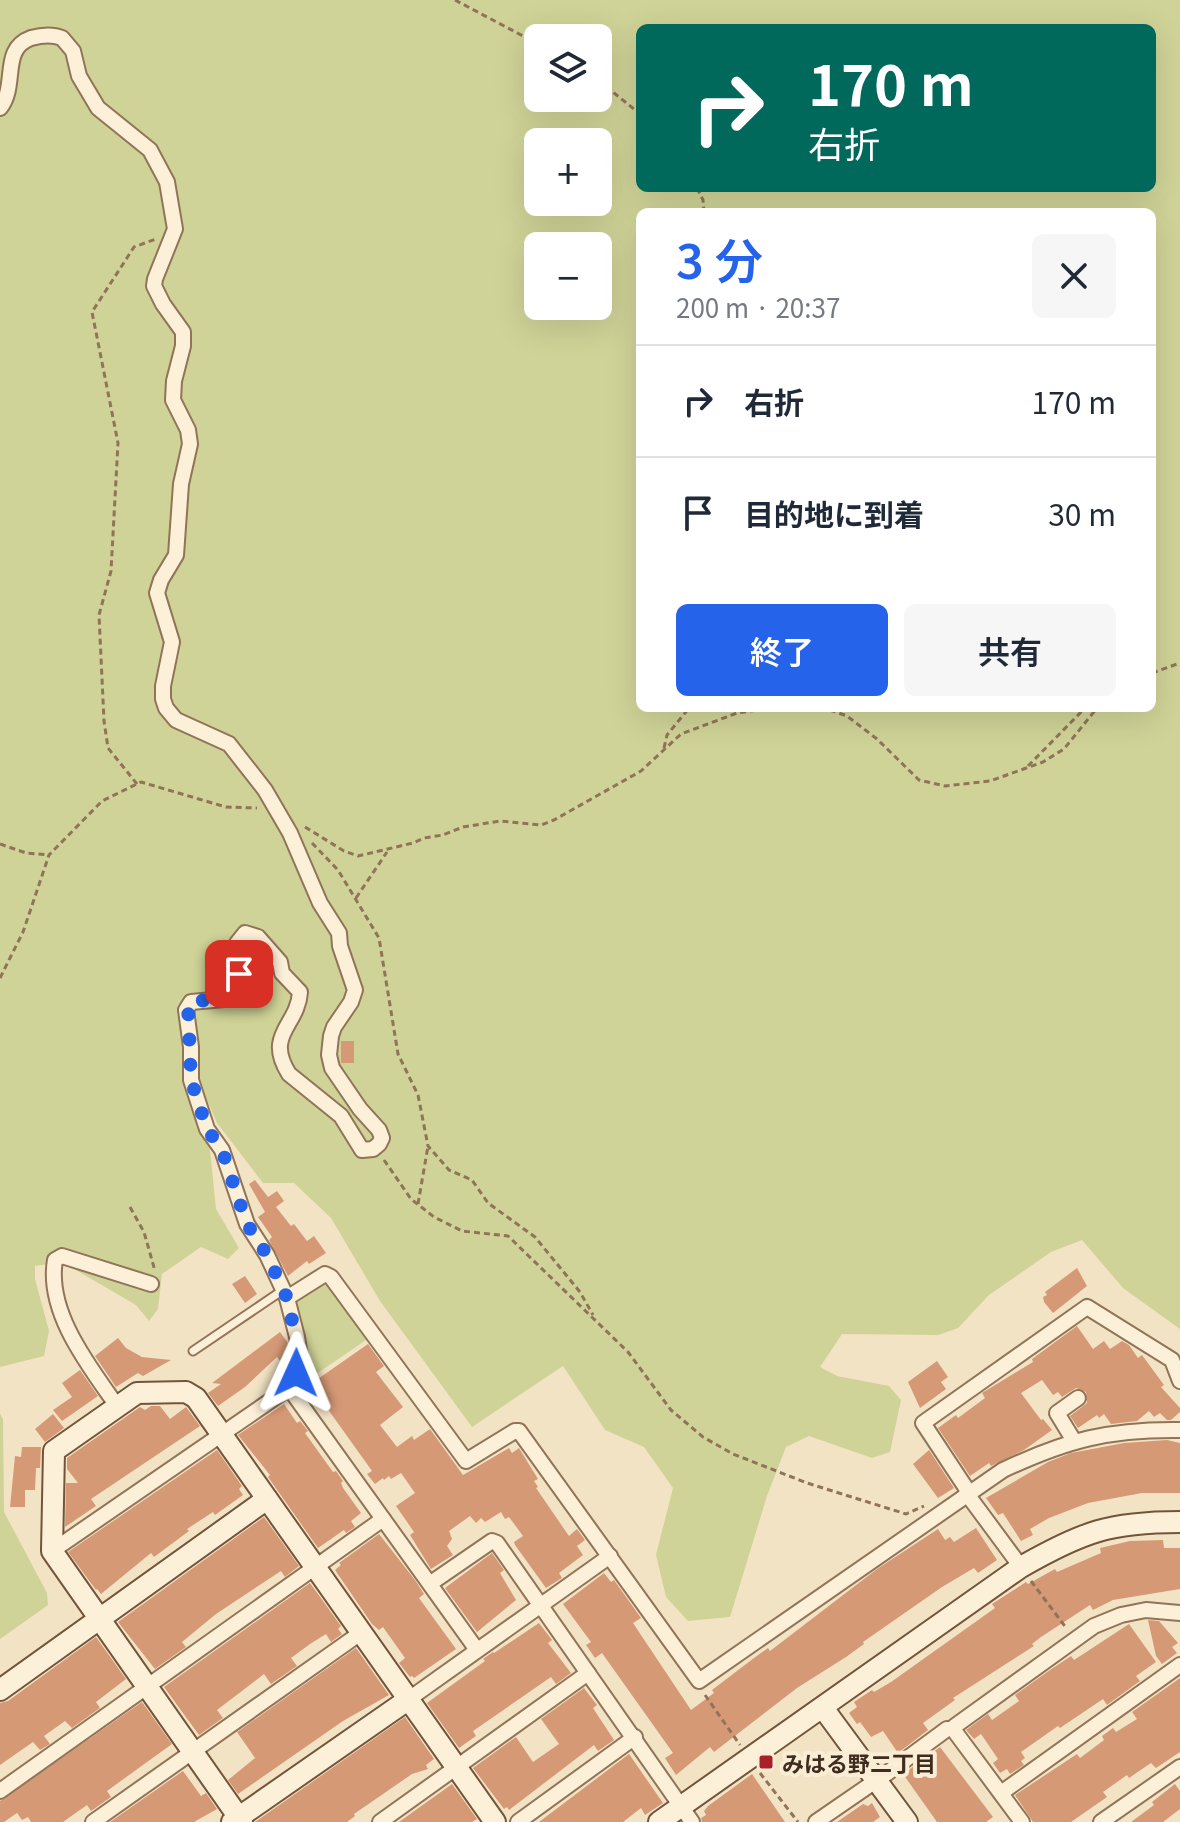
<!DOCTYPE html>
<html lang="ja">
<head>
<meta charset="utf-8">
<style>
  :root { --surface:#fff; --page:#f6f6f7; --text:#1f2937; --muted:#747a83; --line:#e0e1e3; --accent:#2563eb }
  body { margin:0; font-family:Georgia,"Noto Sans JP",serif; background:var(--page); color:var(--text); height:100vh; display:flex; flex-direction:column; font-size:30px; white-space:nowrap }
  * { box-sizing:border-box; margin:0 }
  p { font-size:26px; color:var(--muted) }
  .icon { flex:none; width:44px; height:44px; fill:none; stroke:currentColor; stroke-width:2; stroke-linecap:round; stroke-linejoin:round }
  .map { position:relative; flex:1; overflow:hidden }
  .drawer { position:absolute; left:636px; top:208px; width:520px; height:504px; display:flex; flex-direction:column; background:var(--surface); border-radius:12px; box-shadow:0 8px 32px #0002 }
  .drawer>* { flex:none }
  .banner { position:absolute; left:636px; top:24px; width:520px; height:168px; border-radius:12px; box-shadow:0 8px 32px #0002; background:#00695c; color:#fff; overflow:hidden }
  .buttons { position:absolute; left:524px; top:24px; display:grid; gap:16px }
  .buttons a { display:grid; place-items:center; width:88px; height:88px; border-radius:12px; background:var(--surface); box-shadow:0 8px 32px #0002; font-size:40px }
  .pin { position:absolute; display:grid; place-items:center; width:68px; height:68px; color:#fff; margin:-34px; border-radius:16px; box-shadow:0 4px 12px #0006 }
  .me { position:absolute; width:88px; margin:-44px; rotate:1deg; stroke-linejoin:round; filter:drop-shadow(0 0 6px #0008) }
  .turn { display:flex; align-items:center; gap:28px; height:168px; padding:0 40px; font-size:36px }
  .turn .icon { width:104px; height:104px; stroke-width:2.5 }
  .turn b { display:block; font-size:56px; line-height:68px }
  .round { display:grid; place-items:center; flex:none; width:84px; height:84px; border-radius:12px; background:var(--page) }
  .headline { display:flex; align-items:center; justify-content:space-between; height:136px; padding:0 40px }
  h1 { font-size:48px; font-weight:600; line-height:60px; color:var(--accent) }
  .button { display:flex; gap:16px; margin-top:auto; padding:16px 40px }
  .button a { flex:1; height:92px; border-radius:12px; background:var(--accent); color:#fff; font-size:32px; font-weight:600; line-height:92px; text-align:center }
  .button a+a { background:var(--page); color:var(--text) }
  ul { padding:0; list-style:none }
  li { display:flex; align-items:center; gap:24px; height:112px; padding:0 40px; border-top:2px solid var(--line) }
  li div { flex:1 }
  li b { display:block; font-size:30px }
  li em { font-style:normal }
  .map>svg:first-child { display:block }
</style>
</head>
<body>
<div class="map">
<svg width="1180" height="1822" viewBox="0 0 1180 1822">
  <rect width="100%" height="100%" fill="#f3e3c5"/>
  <!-- green -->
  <g fill="#cfd397" fill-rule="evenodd">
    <path d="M0,0h1180v1329l-57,-41 -41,-48 -31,12 -62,43 -31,33 -20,7 -96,-1 -22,33 17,9 52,10 12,14 -11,52 -18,6 -63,-22 -23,11 -19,49 -37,121 -42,4 -22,-24 -10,-42 17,-67 -29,-41 -39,-17 -42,-64 -91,61 -92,-126 -49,-83 -37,-35h-31l-46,-60 -20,-46h-12l25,73 6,59 23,39 -11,11 -27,-12 -39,27 -4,35 -9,12 -13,-16 -74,-43 -27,4v13l14,52 -5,25 -44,11zM640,28h512v160h-512zM538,38h60v60h-60zM538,142h60v60h-60zM640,212h512v496h-512zM538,246h60v60h-60z"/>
    <path d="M323,1284h5l41,54 -72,49 -3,-80 3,-6z"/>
    <path d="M0,1414l3,5 1,93 43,81 1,12 -48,34z"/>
  </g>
  <!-- building -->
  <g fill="#d69976">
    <rect x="341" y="1041" width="13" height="22"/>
    <path d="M255,1180l13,17 9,-6 7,10 -8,6 15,19 3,-2 13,17 7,-5 12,17 -17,11 -2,-3 -19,15 -19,-36 3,-3 -14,-20 7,-5 -16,-28z"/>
    <path d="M1077,1268l10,18 -34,27 -9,-11 -1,-5 4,-2 -2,-3z"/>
    <path d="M245,1276l12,18 -12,9 -13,-19z"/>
    <path d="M1077,1326l16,23 11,-8 6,8 12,-8 7,4 9,13 4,-3 22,30 -3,2 19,21v4l-9,8h-4l-7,-7 -6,4 -5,-6 -12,10 -26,3 -7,-10 -5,4 -2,-3 -19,13 -8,-12 17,-13 -1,-11 -10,-4 -14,9 -4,-5 -5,3 -11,-15 -21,13 20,27 2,-1 9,11 -28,20 -33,16 -2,-3 -19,13 -32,-48 18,-13 2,3 27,-20 -3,-5 51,-31 -1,-3z"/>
    <path d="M280,1332l8,11 2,11 -10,7 -3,-4 -32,30 -27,19 -10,-13 13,-9 -9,-1z"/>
    <path d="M118,1338l8,10 16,9 29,3 -28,16 -5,-3 -22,14 -21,-31z"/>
    <path d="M368,1344l16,22 -8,6 27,35 -23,18 17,22 15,-11 2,4 16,-11 33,46 46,-27 3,5 7,-5 19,31 -4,2 4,6 -2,1 33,48 8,-7 8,11 -8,6 6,9 -24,18 3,5 -16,10 -31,-43 -1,-3 9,-6 -14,-19 -4,2 -4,-7 -16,10 -4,-4 -5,5 -6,-7 -21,15 3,8 -5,7 6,9 -22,14 -21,-34 4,-3 -18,-26 19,-13 -14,-20 -10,6 -2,-3 -5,4 -1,-2 -8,6 -8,-10 5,-3 -60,-84 4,-4 -1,-2z"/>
    <path d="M937,1361l11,16 -7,5 5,7 -26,19 -12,-26z"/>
    <path d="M80,1370l18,26 -36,25 -9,-11 19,-13 -10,-14z"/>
    <path d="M284,1404l13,19 3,-2 8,10 -3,2 28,39 3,-1 7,10 -2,2 2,5 18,25 -10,8 4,6 -9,6 -2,-3 -26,18 -50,-71 2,-2 -32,-40z"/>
    <path d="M151,1406h9l10,13 16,-12 14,19 -109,73 5,7 -31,21 1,-44h12l-11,-14v-11l73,-51 5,3z"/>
    <path d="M53,1414l11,14 -19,14 -10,-13z"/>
    <path d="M1167,1440l13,3v50h-38l-54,10 -39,15 -19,11 3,6 -12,6 -18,-28 -5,2 -12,-17 62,-36 23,-9 53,-10z"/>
    <path d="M22,1447h19l-1,21h-4l-1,22h-10v17h-15l5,-51 6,1z"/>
    <path d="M217,1450l25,36 -3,3 4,6 -28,20 -2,-3 -26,17 2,2 -35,26 -3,-4 -50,41 -4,-5 -1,1 -28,-38z"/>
    <path d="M929,1450l25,38 -16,10 -25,-34z"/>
    <path d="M264,1517l35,49 -14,11 -4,-6 -65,43 -34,28 4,5 -31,22 -37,-47z"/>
    <path d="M976,1528l21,32 -19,13 -4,-5 -32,19 -79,55 1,2 -18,13 -49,31 -83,64 -4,-5 -34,28 -11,-17 8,-5 -71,-100 -7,5 -9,-13 5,-3 -3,-4 -25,-34 41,-31 7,9 3,-2 27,38 -8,5 58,87 23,-17 -2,-3 42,-32 14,-10 2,3 107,-82 61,-40 7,11 5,-3 4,5z"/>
    <path d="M379,1534l36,46 9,14 -5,4 37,51 -42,29 -2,-2 -2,1 -11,-14 6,-5 -22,-31 -4,3 -7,-6 -37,-54 6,-5 -2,-2z"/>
    <path d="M1163,1540l1,8h16v41l-67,11 -20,10 -3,-5 -49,32 -9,7 2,2 -81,52 2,2 -32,23 5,7 -30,23 -15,-22 -12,6 -11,-15 -3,2 -8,-11 8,-6 -3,-5 18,-12 2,2 17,-10 104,-74 -3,-4 34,-22 2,2 27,-15 2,3 44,-19 -1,-5 30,-7z"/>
    <path d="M492,1553l12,17 -4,3 16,27 -39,32 -32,-44z"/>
    <path d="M310,1583l31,43 -3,3 4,5 -11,8 -5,-8 -16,10 -19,14 6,8 -26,18 -7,-10 -47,36 6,8 -24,17 -35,-48z"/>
    <path d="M1148,1620l11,1 19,22 -6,4 5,6 -15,11 -6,-8z"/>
    <path d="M539,1623l13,17 -4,3 23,30 -15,11 -5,-7 -78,54 3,5 -17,12 -32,-45 58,-42 -2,-2 10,-7 1,1z"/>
    <path d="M1129,1624l27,38 -20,14 4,5 -33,24 -4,-6 -43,29 -2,-2 -37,26 4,6 -4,3 3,4 -14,9 -3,-5 -7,4 -7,-10 5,-4 -17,-25 -7,5 -8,-9 22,-16 4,6 27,-19 -4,-6 35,-25 21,-14 3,4z"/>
    <path d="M96,1637l30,42 -30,23 4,6 -28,20 -7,-7 -21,15 6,8 -10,6 -7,-8 -33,23v-62l8,-2z"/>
    <path d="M356,1648l33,47 -46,26 -105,73 -10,-14 27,-22 -18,-26z"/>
    <path d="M1180,1678v74l-24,16 -5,-5 -22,15 -2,-3 -24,17 4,5 -36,25h-38l-18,-27 62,-41 3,4 24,-18 -2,-4 11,-8 3,4 21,-13 -5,-7z"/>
    <path d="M584,1688l13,17 -4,3 21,32 -16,11 -4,-6 -85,65 -2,-3 -3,2 -31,-41 43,-31 17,25 26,-18 -18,-25z"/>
    <path d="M142,1702l30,42 -65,47 4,6 -20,14 -4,-6 -24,17h-32l-3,-5 -6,3 -5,-7 -13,9h-4v-21z"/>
    <path d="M405,1717l29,42 -8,6 2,4 -16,5 -58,40 1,2 -8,6h-92z"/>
    <path d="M940,1747l53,70 -7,5h-49l-34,-48z"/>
    <path d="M629,1754l34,49 -18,12 -4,-7 -18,14h-84z"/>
    <path d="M183,1771l18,25 5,-3 11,16 -23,13h-84z"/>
    <path d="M752,1774l33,48h-83l-1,-4 5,-3 -2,-4 4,-5z"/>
    <path d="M452,1784l25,35 -5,3h-73z"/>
    <path d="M1175,1784l5,7v18l-17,13h-32l23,-17 -2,-3z"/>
    <path d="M872,1803l8,14 -7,5h-36l26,-18 5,2z"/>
  </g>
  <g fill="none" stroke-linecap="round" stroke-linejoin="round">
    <defs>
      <path id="lane" d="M193,1351l90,-61"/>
      <g id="street">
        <path d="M0,108c18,-22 0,-59 31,-70 11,-3 21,-4 31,0l11,13 6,25 19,32 52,42 17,32 8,47 -20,50 -1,7 9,18 20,28v14l-9,35 -1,19 15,30 2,14 -9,40 -5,71 -15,25 -4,13 15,49 -9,44v13l3,9 10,12 53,24 36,46 25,43 30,70 19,30 1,13 15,44 -4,12 -17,25 -3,9 -2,19 3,13 28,41 19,21 3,8 -3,6 -6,5 -11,1 -21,-34 -52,-42c-25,-40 9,-48 11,-82l-18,-19 -2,-11 -22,-25 -13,-4 -8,10 2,31 -15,25 -33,3 -5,8 5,37v33l16,49 15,21 25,74 20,31 20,43 10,39 3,19 -4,17 -10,17"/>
        <path d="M287,1298l38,-24 6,3 135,184 49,-30h4l180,250 304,-211c64,-30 106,-41 177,-40"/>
        <path d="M117,1406c-28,-40 -71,-94 -62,-146l7,-4 89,28"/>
        <path d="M1074,1441l-17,-28 21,-15"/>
        <path d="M52,1551l234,-161 6,2 185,258"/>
        <path d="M1021,1567l-54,-73 -1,-6 -43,-65 164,-116 85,53 8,21"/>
        <path d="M431,1583l61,-42 5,2 195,279"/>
        <path d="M409,1699l201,-143"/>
        <path d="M953,1729l69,93"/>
        <path d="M886,1774l61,-45h6l2,-3 139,-100 27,-11 25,-5 34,3"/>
        <path d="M0,1791l383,-272"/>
        <path d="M1001,1793l179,-128"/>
        <path d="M93,1822l269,-190"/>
        <path d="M380,1822l208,-149"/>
        <path d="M518,1822l117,-85"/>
        <path d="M816,1822l61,-42"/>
        <path d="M1101,1822l79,-55"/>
      </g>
      <g id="secondary">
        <path d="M0,1690l267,-191"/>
        <path d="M823,1708l84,114"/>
        <path d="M232,1822l177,-123"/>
        <path d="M242,1822l-190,-271 2,-100 83,-58 49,-1 10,6 299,424"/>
        <path d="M659,1822l362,-255c61,-35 89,-45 159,-45"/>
      </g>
    </defs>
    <!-- lane casing -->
    <use href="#lane" stroke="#917458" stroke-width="11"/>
    <!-- street casing -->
    <use href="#street" stroke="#917458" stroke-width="18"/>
    <!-- secondary casing -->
    <use href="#secondary" stroke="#73543b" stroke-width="24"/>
    <!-- path -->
    <g stroke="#917458" stroke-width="3" stroke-dasharray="6 4" stroke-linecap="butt">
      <path d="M455,0l83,44"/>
      <path d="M598,80l42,34"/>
      <path d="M697,188l6,12 1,12"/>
      <path d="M1152,673l28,-10"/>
      <path d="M664,748l3,-13 22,-27"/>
      <path d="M1028,766l57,-58"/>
      <path d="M137,784l-29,-36 -4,-27 -5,-106 12,-44 7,-128 -26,-131 42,-65 22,-8"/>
      <path d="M305,827l39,24 14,5 55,-13 11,-5 19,-3 20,-8 37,-6 41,4 13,-5 87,-49 40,-37 56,-21 21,-3 59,-2 16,3 14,5 30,23 42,41 26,6 45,-5 53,-19 21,-13 33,-41"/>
      <path d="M312,843l26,27 41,68 19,116 20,41 10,51 21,24 23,10 16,23 47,34 45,55 13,23"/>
      <path d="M0,844l26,9 23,2"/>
      <path d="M356,898l31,-46"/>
      <path d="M0,978l23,-46 26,-77 53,-54 39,-19 85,25 31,1"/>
      <path d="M384,1160l27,39 23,18 28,14 46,5 120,116 43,58 32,27 30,17 74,29 99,31 18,-8"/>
      <path d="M418,1204l10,-58"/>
      <path d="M130,1207l14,25 11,39"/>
      <path d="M1031,1581l36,48"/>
      <path d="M705,1695l35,50"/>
      <path d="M760,1773l38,49"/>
    </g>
    <!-- lane -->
    <use href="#lane" stroke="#fdf0d9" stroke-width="7"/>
    <!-- street -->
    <use href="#street" stroke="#fdf0d9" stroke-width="14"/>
    <!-- secondary -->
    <use href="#secondary" stroke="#fdf0d9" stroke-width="20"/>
  </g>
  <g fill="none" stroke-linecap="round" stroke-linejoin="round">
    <!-- route -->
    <path stroke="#2563eb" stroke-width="14" stroke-dasharray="0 25.2" d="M239,974l-15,25 -29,2 -7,4 3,75 16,49 15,21 25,74 20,31 20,43 13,58 -4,17"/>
  </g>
  <!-- markers -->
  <rect fill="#a82028" stroke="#faedd5" stroke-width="3" x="758" y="1754" width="16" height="16" rx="4"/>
  <g text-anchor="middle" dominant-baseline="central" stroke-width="8" stroke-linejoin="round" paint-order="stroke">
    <!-- poi labels -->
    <g font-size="22" font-weight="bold" fill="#3f2c1e" stroke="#faedd5" text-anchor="start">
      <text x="782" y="1762">みはる野二丁目</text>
    </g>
  </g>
</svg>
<div class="buttons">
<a><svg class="icon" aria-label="layers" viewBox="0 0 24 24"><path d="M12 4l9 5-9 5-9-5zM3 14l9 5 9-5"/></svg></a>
<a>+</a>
<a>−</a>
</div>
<div class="pin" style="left:239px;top:974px;background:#d93025"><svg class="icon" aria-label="arrive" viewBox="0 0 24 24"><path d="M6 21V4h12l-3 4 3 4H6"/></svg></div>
<svg class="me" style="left:296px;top:1373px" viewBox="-20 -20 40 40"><path d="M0-17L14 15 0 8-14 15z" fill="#2563eb" stroke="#fff" stroke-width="4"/></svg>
<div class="banner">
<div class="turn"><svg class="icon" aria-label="right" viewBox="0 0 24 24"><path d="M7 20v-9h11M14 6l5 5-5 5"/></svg><div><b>170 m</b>右折</div></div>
</div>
<section class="drawer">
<div class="headline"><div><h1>3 分</h1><p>200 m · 20:37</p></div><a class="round"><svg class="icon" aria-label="close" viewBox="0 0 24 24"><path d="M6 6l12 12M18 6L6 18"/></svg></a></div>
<ul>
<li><svg class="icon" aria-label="right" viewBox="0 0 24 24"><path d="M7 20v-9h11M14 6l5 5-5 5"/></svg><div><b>右折</b></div><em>170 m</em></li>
<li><svg class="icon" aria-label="arrive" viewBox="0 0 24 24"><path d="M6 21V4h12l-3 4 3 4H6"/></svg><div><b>目的地に到着</b></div><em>30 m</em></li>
</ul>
<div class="button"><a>終了</a><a>共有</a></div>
</section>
</div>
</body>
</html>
